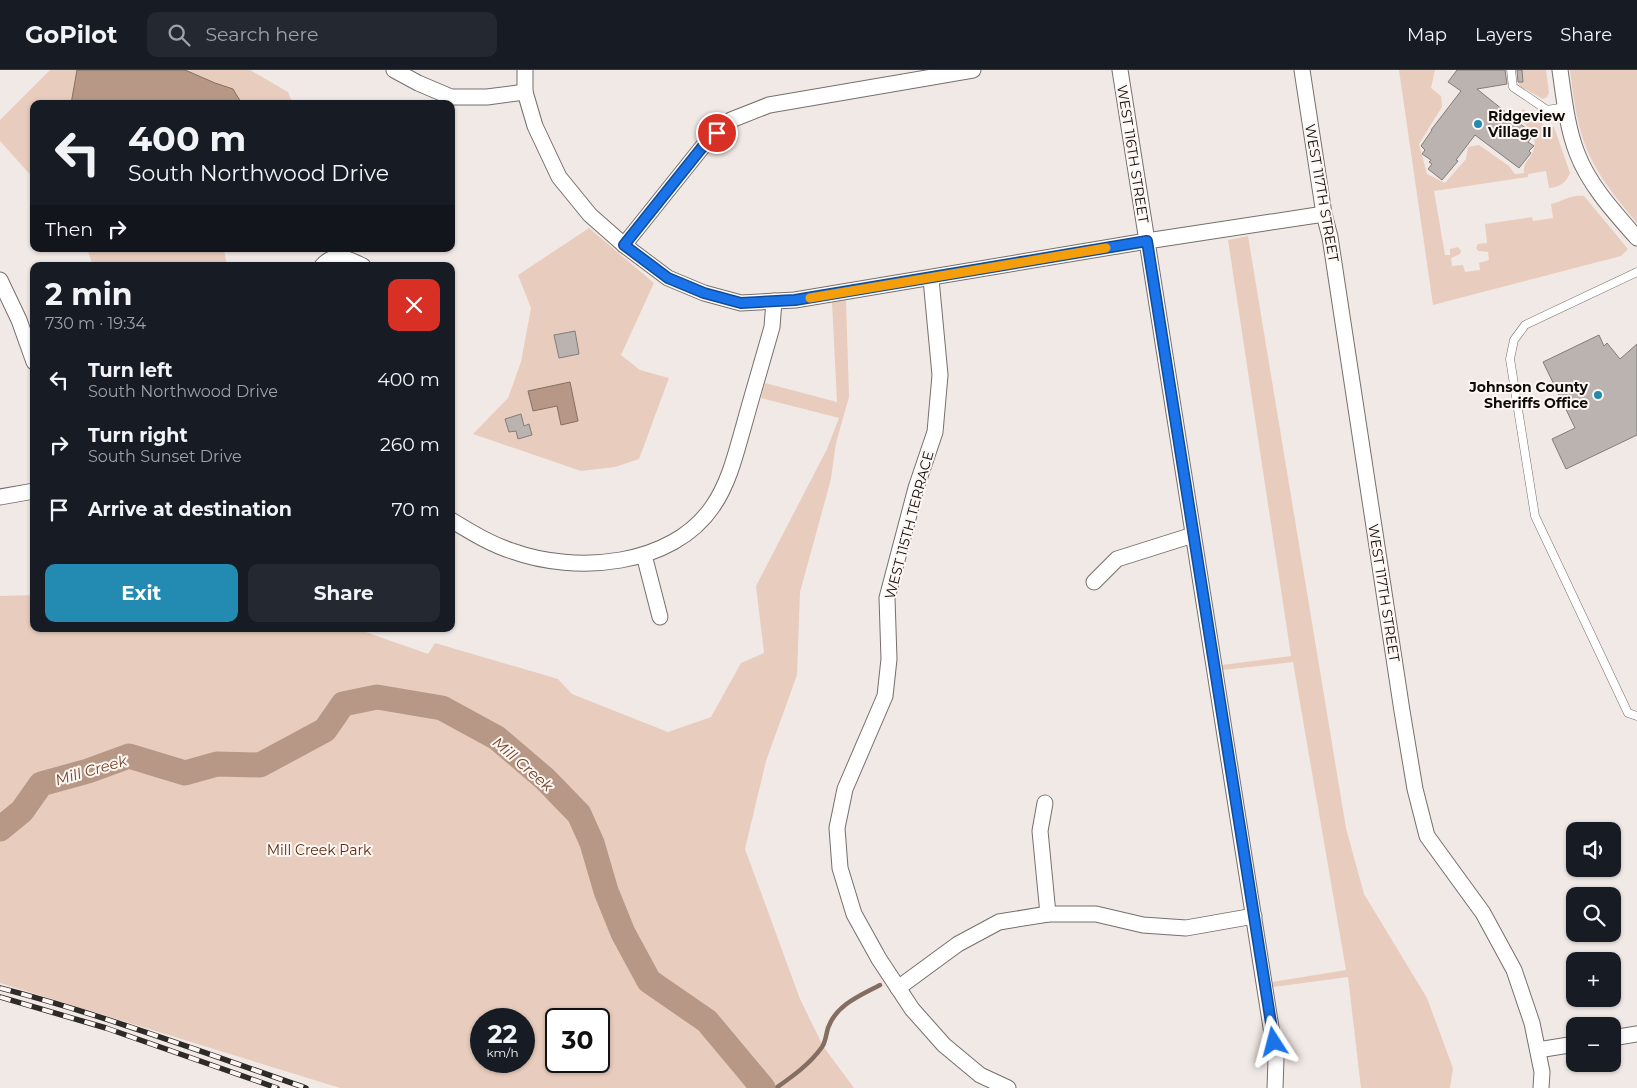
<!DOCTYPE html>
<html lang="en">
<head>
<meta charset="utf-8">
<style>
  :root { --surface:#171b24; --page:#242831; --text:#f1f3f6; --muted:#9ea1a6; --line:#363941; --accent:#238ab2 }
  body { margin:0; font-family:Montserrat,sans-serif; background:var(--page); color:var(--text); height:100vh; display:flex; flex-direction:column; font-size:19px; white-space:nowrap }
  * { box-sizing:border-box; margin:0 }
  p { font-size:16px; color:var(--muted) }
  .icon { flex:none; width:28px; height:28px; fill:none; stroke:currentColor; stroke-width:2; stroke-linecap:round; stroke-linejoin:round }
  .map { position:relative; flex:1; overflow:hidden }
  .side { position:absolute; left:30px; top:192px; width:425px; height:370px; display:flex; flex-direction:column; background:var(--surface); border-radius:10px; box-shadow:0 1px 4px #0004 }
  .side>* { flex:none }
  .banner { position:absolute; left:30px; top:30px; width:425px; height:152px; border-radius:10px; box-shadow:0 1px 4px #0004; background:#171b24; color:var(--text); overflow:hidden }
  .tools { position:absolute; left:1566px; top:752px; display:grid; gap:10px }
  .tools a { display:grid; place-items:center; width:55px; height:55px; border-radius:10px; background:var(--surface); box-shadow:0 1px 4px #0004; font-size:25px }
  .speed { position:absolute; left:470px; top:938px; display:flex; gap:10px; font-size:25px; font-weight:700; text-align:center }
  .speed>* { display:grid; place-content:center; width:65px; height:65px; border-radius:50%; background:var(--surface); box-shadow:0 1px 4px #0004; line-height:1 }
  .speed small { font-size:12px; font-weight:400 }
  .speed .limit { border:2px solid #111; border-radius:8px; background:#fff; color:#111 }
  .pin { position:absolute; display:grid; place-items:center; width:42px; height:42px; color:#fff; margin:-21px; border:2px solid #fff; border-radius:50%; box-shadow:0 1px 5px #0007 }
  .me { position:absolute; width:55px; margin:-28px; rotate:351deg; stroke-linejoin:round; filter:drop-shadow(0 0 4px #0008) }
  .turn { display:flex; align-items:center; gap:18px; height:105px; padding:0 15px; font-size:22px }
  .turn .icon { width:65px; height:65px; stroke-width:2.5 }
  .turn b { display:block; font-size:35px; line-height:42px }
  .then { display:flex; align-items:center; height:48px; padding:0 15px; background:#0003; gap:10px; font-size:19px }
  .round { display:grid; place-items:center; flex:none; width:52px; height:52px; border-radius:10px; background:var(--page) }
  .headline { display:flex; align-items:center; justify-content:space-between; height:85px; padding:0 15px }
  h1 { font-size:30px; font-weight:700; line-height:38px }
  .button { display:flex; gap:10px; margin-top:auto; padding:10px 15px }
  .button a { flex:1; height:58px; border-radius:10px; background:var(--accent); color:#fff; font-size:20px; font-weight:700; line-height:58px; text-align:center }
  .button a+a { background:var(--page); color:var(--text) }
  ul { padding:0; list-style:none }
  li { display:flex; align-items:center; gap:15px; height:65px; padding:0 15px }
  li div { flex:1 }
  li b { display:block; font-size:19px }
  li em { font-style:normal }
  header { display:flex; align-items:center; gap:30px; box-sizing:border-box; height:70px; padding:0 25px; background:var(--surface); border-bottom:1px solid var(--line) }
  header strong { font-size:24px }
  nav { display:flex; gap:28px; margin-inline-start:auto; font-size:18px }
  .search { width:350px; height:45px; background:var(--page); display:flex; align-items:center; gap:12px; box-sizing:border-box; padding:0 18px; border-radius:10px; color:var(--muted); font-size:19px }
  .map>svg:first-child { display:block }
</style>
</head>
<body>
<header>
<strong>GoPilot</strong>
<div class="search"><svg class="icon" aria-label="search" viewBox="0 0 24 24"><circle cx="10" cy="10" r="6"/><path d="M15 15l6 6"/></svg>Search here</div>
<nav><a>Map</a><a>Layers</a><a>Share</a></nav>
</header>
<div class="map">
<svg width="1637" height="1018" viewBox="0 0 1637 1018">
  <rect width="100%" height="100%" fill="#f1e9e5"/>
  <!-- green -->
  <g fill="#e8cdbe" fill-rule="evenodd">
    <path d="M50,0h27l-6,34h-37v75l-34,-38v-21z"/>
    <path d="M185,0h65l38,22 5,12h-51l-9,-15 -18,-6z"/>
    <path d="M1399,0h36l-4,18 10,8 1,11 -23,37 8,30 18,9 21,-24 2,-12 11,-2 30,21 6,8 9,-1c-1,-13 6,-12 9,-22 6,-15 -6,-26 -16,-34l6,-8 24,18h7l16,46c-4,10 -11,14 -21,15l-3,-17 -18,3v3l-94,14 11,64h5v-6l8,-2 3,4 -1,3 -9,4 1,8 11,-1 2,7 15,-2 -1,-7 10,-3 -1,-8 -10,-1 -2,-3 2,-4 9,-1 -2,-19 47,-7 1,4 20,-3 -2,-14c12,-3 20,-10 33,-8l44,53 -7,7 -188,49z"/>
    <path d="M1522,0h24l3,23 -2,4 -4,2 -23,-13 -2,-4 5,-1z"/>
    <path d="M1570,0h67v153c-21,-25 -42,-50 -53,-81 -8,-23 -11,-48 -14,-72z"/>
    <path d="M589,158l65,55 -33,72 19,15 29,8 -30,81 -24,8 -34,4 -108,-37 35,-36 13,-36 10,-54 -13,-33z"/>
    <path d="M1248,166l98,592 18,66 63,104 26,70 -3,20h-89l-13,-111 -75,10 -1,-5 74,-12 -53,-308 -70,8 -1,-5 69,-9 -63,-416z"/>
    <path d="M87,179h137l3,17h-134z"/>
    <path d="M846,230l3,97 -13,46 -5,36 -31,113 -3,83 -31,86 -21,88 55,150 23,47 31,42h-514l-340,-105v-387l34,-1v34h323l71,25 7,-11 123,36 14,15 96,38 43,-15 30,-54 23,-10 -8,-67 71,-137 12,-31 -78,-20 4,-15 72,19 -5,-100zM481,949h43v42h-43zM556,949h43v42h-43z"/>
  </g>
  <!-- water -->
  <g fill="#b79887" stroke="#846e62">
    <path d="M77,0h108l30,13 18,6 9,15h-171z"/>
    <path d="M570,312l8,39 -17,4 -4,-19 -24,5 -5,-20z"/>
  </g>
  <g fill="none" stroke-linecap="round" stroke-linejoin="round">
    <!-- stream -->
    <path stroke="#846e62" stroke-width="4.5" d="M776,1018c17,-12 34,-24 46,-41 4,-6 4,-13 6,-19 8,-23 31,-32 52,-43"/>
    <!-- river -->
    <path stroke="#b79887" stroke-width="25" d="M0,759l22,-18 19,-27 47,-13 41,-15 56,17 32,-9 43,1 65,-35 18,-26 34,-7 65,11 55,30 48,41 34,35 13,29 14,48 17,42 26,48 58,40 56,67"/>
  </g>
  <!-- building -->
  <g fill="#bab3af" stroke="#837c78">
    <path d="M1457,0h48l2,14 -30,5 51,41 -2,4 5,4 -3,4 6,4 -5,5 2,2 -12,15 -44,-33 -19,25 2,1 -16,19 -14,-11 4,-5 -3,-2 2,-2 -9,-6 3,-4 -4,-4 11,-16h-1l30,-39 -13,-9z"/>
    <path d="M1517,0h5l1,12h-5z"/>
    <path d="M575,261l4,23 -20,4 -5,-23z"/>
    <path d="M1599,265l5,11 3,-3 13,16 17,-15v91l-71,34 -14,-30 23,-11 -32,-66z"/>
    <path d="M521,344l3,12 5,-2 3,11 -14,4 -2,-8 -7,1 -4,-13z"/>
  </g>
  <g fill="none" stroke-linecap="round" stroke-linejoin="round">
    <defs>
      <g id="service">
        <path d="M1511,0l2,17 34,23 19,-3"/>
        <path d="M1637,202l-112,53 -11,15 -4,19 25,157 93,197 9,3"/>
      </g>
      <g id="minor">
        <path d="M394,0l24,13 33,14h36l38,-5"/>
        <path d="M525,0v22l10,34 24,51 31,38 34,30 44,33 36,15 37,10 54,-3 352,-59 177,-27"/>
        <path d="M1120,0l156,989 -1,29"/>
        <path d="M1302,0l22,144 6,23 72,474 13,78 12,47 56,77 31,57 18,53 10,49 -1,16"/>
        <path d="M1560,0c4,28 7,57 17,83 12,32 38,60 60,85"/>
        <path d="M624,175l80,-100 27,-25 38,-15 204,-35"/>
        <path d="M322,196c13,-15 26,-7 41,0"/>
        <path d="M931,209l9,96 -5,57 -19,56 -29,110 2,61 -4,37 -40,93 -8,39 3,40 14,46 25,45 33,50 32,36 36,30 28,13"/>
        <path d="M0,210l19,40 15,42"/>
        <path d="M0,427l34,-6"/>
        <path d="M451,450c20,12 39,24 61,31 63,23 160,16 201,-45 16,-23 23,-53 31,-81 9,-33 19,-66 28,-98l2,-26"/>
        <path d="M644,485l16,62"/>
        <path d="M1094,512l23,-23 76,-24"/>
        <path d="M1045,733l-5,28 8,83"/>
        <path d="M898,918l60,-44 41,-22 49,-8h48l47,11 43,3 68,-12"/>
        <path d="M1612,968l25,-4"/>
        <path d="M1538,980l37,-6"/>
      </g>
    </defs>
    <!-- service casing -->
    <use href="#service" stroke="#766f6c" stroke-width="9"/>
    <!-- minor casing -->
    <use href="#minor" stroke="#766f6c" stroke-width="17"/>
    <!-- service -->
    <use href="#service" stroke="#fff" stroke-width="8"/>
    <!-- minor -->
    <use href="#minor" stroke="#fff" stroke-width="15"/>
    <defs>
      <g id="rail">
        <path d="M0,918c104,27 205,65 306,100"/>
        <path d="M0,927l106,31 171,60"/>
      </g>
    </defs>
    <!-- rail casing -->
    <use href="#rail" stroke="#2d2a28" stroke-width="5.5"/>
    <!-- rail -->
    <use href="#rail" stroke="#fef6f2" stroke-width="4" stroke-dasharray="11" stroke-linecap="butt"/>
  </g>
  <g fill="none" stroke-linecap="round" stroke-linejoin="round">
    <defs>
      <path id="route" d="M717,63l-13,12 -80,100 44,33 36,15 37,10 54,-3 352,-59 127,801"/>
    </defs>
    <!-- route casing -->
    <use href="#route" stroke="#114b97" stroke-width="12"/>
    <!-- route -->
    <use href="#route" stroke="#1a73e8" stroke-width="9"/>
    <!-- slow -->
    <path stroke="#f59e0b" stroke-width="9" d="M810,228l296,-50"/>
  </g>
  <!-- markers -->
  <g fill="#238ab2" stroke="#fef6f2" stroke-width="2">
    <circle cx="1478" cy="54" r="5"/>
    <circle cx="1598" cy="325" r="5"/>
  </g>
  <g text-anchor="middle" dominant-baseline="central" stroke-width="4" stroke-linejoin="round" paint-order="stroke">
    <!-- poi labels -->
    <g font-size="14" font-weight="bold" fill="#0e0c0a" stroke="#fef6f2" text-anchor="start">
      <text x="1488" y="46">Ridgeview<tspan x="1488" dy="16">Village II</tspan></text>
      <text x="1588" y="317" text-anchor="end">Johnson County<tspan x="1588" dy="16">Sheriffs Office</tspan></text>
    </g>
    <!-- street labels -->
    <g font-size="14" fill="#0e0c0a" stroke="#fef6f2">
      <text transform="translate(1133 84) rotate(81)">WEST 116TH STREET</text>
      <text transform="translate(1322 123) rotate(80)">WEST 117TH STREET</text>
      <text transform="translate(909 455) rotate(-75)">WEST 115TH TERRACE</text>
      <text transform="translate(1384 523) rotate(81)">WEST 117TH STREET</text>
    </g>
    <!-- park labels -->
    <g font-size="14" fill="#592e13" stroke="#fef6f2">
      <text x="319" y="780">Mill Creek Park</text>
    </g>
    <!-- water labels -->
    <g font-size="15" font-style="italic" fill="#72452b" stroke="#fef6f2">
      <text transform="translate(523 694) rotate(41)">Mill Creek</text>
      <text transform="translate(91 700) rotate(-16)">Mill Creek</text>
    </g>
  </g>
</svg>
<div class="tools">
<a><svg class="icon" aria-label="sound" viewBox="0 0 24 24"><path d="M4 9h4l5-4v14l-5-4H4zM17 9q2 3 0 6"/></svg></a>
<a><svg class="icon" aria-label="search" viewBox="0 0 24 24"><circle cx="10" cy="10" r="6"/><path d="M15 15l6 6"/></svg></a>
<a>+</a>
<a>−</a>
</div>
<div class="speed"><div>22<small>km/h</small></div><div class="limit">30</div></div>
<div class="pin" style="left:717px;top:63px;background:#d93025"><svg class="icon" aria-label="arrive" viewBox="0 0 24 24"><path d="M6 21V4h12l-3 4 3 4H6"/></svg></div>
<svg class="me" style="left:1274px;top:972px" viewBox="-20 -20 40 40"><path d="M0-17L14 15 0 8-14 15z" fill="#1a73e8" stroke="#fff" stroke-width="4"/></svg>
<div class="banner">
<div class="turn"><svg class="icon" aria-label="left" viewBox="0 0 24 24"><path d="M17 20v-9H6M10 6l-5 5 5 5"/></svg><div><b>400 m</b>South Northwood Drive</div></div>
<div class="then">Then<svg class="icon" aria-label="right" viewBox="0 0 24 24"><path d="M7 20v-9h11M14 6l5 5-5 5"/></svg></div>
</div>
<section class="side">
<div class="headline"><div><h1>2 min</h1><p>730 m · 19:34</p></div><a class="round" style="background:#d93025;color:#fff"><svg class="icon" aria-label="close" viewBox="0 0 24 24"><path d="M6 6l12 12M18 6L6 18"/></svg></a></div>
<ul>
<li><svg class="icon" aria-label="left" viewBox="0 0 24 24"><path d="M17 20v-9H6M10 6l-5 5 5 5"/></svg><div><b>Turn left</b><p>South Northwood Drive</p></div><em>400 m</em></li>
<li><svg class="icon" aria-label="right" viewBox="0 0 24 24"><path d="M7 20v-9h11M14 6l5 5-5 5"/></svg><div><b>Turn right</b><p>South Sunset Drive</p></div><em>260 m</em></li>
<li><svg class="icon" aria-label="arrive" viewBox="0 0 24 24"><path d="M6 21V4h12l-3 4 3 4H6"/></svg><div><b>Arrive at destination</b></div><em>70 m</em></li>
</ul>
<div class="button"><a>Exit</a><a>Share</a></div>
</section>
</div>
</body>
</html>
